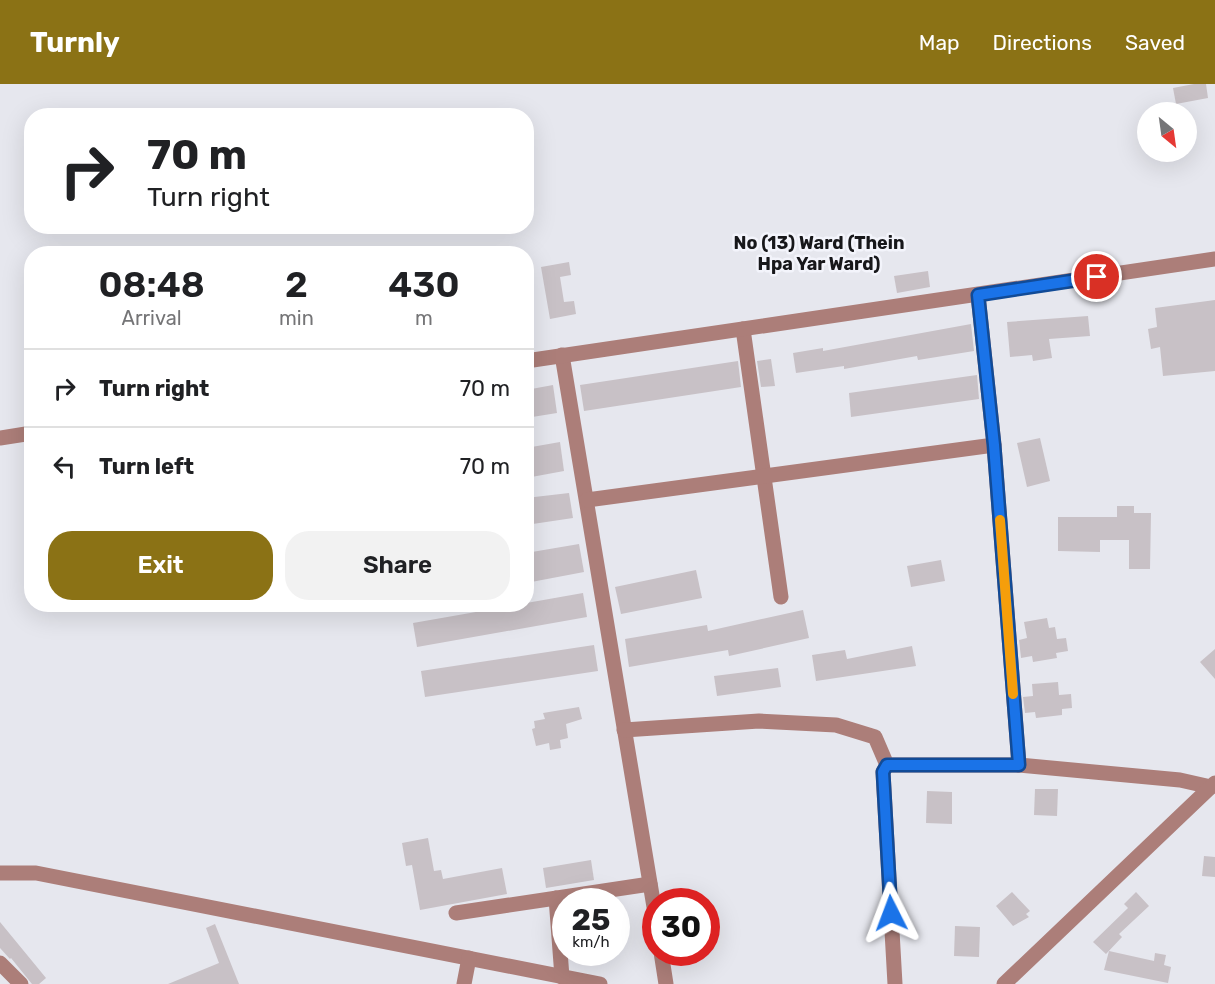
<!DOCTYPE html>
<html lang="en">
<head>
<meta charset="utf-8">
<style>
  :root { --surface:#fff; --page:#f2f2f2; --text:#202124; --muted:#757577; --line:#e0e0e0; --accent:#8b7215 }
  body { margin:0; font-family:Rubik,sans-serif; background:var(--page); color:var(--text); height:100vh; display:flex; flex-direction:column; font-size:22px; white-space:nowrap }
  * { box-sizing:border-box; margin:0 }
  p { font-size:20px; color:var(--muted) }
  .icon { flex:none; width:33px; height:33px; fill:none; stroke:currentColor; stroke-width:2; stroke-linecap:round; stroke-linejoin:round }
  .map { position:relative; flex:1; overflow:hidden }
  .side { position:absolute; left:24px; top:162px; width:510px; height:366px; display:flex; flex-direction:column; background:var(--surface); border-radius:24px; box-shadow:0 6px 24px #0002 }
  .side>* { flex:none }
  .banner { position:absolute; left:24px; top:24px; width:510px; height:126px; border-radius:24px; box-shadow:0 6px 24px #0002; background:#fff; color:var(--text); overflow:hidden }
  .needle { width:39px; rotate:151deg }
  .tools { position:absolute; left:1137px; top:18px; display:grid; gap:12px }
  .tools a { display:grid; place-items:center; width:60px; height:60px; border-radius:50%; background:var(--surface); box-shadow:0 6px 24px #0002; font-size:30px }
  .speed { position:absolute; left:552px; top:804px; display:flex; gap:12px; font-size:30px; font-weight:700; text-align:center }
  .speed>* { display:grid; place-content:center; width:78px; height:78px; border-radius:50%; background:var(--surface); box-shadow:0 6px 24px #0002; line-height:1 }
  .speed small { font-size:15px; font-weight:400 }
  .speed .limit { border:9px solid #d22; background:#fff; color:#111 }
  .pin { position:absolute; display:grid; place-items:center; width:51px; height:51px; color:#fff; margin:-26px; border:3px solid #fff; border-radius:50%; box-shadow:0 2px 6px #0007 }
  .me { position:absolute; width:66px; margin:-33px; rotate:357deg; stroke-linejoin:round; filter:drop-shadow(0 0 4px #0008) }
  .turn { display:flex; align-items:center; gap:21px; height:126px; padding:0 24px; font-size:27px }
  .turn .icon { width:78px; height:78px; stroke-width:2.5 }
  .turn b { display:block; font-size:42px; line-height:51px }
  .eta { display:flex; justify-content:space-evenly; align-items:center; height:102px; text-align:center }
  .eta b { font-size:36px; font-weight:600; line-height:42px }
  .button { display:flex; gap:12px; margin-top:auto; padding:12px 24px }
  .button a { flex:1; height:69px; border-radius:24px; background:var(--accent); color:#fff; font-size:24px; font-weight:600; line-height:69px; text-align:center }
  .button a+a { background:var(--page); color:var(--text) }
  ul { padding:0; list-style:none }
  li { display:flex; align-items:center; gap:18px; height:78px; padding:0 24px; border-top:2px solid var(--line) }
  li div { flex:1 }
  li b { display:block; font-size:22px }
  li em { font-style:normal }
  header { display:flex; align-items:center; gap:36px; box-sizing:border-box; height:84px; padding:0 30px; background:var(--accent); color:#fff }
  header strong { font-size:28px }
  nav { display:flex; gap:33px; margin-inline-start:auto; font-size:21px }
  .map>svg:first-child { display:block }
</style>
</head>
<body>
<header>
<strong>Turnly</strong>
<nav><a>Map</a><a>Directions</a><a>Saved</a></nav>
</header>
<div class="map">
<svg width="1215" height="900" viewBox="0 0 1215 900">
  <rect width="100%" height="100%" fill="#e6e7ee"/>
  <!-- building -->
  <g fill="#c8c1c6">
    <path d="M1194,0h12l2,14 -32,6 -3,-16z"/>
    <path d="M569,178l2,13 -11,2 4,25 10,-1 2,13 -26,5 -9,-52z"/>
    <path d="M928,187l2,16 -33,6 -3,-17z"/>
    <path d="M1215,216v71l-52,5 -3,-29 -9,2 -3,-20 9,-2 -2,-19z"/>
    <path d="M1088,232l2,20 -41,3 3,19 -19,3 -1,-6 -22,2 -3,-35z"/>
    <path d="M971,240l3,27 -56,9 -1,-4 -73,13v-3l-48,7 -3,-20 30,-5v3z"/>
    <path d="M771,275l4,27 -14,1 -4,-26z"/>
    <path d="M738,277l3,26 -157,24 -4,-26z"/>
    <path d="M977,291l2,24 -128,18 -2,-24z"/>
    <path d="M553,301l4,28 -31,5v-28z"/>
    <path d="M1040,354l10,43 -23,6 -10,-44z"/>
    <path d="M560,358l4,29 -38,7v-30z"/>
    <path d="M569,409l4,25 -47,7v-27z"/>
    <path d="M1117,422h17v7h17l-1,56h-21v-29h-29v12l-42,-1v-34h59z"/>
    <path d="M579,460l5,28 -58,11v-30z"/>
    <path d="M941,476l4,21 -34,6 -4,-21z"/>
    <path d="M696,486l6,28 -81,16 -6,-27z"/>
    <path d="M583,509l4,24 -170,30 -4,-24z"/>
    <path d="M803,526l6,28 -80,18 -1,-6 -99,17 -4,-28 82,-14 1,6z"/>
    <path d="M1047,534l2,10 6,-1 2,12 9,-1 2,13 -12,2 1,5 -24,4 -1,-6 -11,2 -2,-18 8,-2 -3,-16z"/>
    <path d="M594,561l4,26 -173,26 -4,-26z"/>
    <path d="M912,562l4,20 -100,15 -4,-26 33,-5 2,9z"/>
    <path d="M1215,565v30l-15,-17z"/>
    <path d="M778,584l3,19 -64,9 -3,-20z"/>
    <path d="M1058,598l1,13 12,-1 1,14 -10,1v6l-26,3 -1,-6 -10,1 -2,-16 10,-1 -1,-12z"/>
    <path d="M579,623l3,12 -16,5 2,14 -8,2 1,8 -11,2 -1,-7 -13,3 -4,-17 3,-1 -1,-7 11,-2 -2,-6z"/>
    <path d="M1035,705h23l-1,27 -23,-1z"/>
    <path d="M927,707l25,1v32l-26,-1z"/>
    <path d="M428,754l6,33 7,-1 2,9 59,-11 5,26 -87,16 -8,-45 -6,1 -4,-23z"/>
    <path d="M1204,772l11,1v20l-13,-1z"/>
    <path d="M591,776l3,20 -48,8 -3,-20z"/>
    <path d="M1012,808l18,19 -4,3 3,3 -16,9 -17,-20z"/>
    <path d="M1136,808l13,14 -30,28 3,3 -16,17 -13,-12 35,-34 -4,-4z"/>
    <path d="M0,838l46,56 -7,6h-7l-21,-26 -1,1 -10,-11z"/>
    <path d="M215,840l24,60h-71l51,-21 -13,-35z"/>
    <path d="M955,842l25,1 -1,30 -25,-1z"/>
    <path d="M1109,867l45,10 1,-8 11,2 -2,10 7,2 -3,16 -64,-13z"/>
  </g>
  <g fill="none" stroke-linecap="round" stroke-linejoin="round">
    <!-- minor -->
    <g stroke="#ac7e79" stroke-width="15">
      <path d="M978,211l16,150 25,320"/>
      <path d="M743,245l38,268"/>
      <path d="M562,271l94,564"/>
      <path d="M526,277l689,-102"/>
      <path d="M0,354l32,-5"/>
      <path d="M587,416l407,-55"/>
      <path d="M624,646l135,-9 77,4 39,12 12,28"/>
      <path d="M0,789h36l564,111"/>
      <path d="M556,814l6,79"/>
      <path d="M456,829l194,-29"/>
      <path d="M661,868l5,32"/>
      <path d="M0,879l21,21"/>
      <path d="M464,900l5,-26"/>
      <path d="M895,900l-12,-212 4,-7h132l161,15 31,7"/>
      <path d="M1004,900l211,-201"/>
    </g>
  </g>
  <g fill="none" stroke-linecap="round" stroke-linejoin="round">
    <defs>
      <path id="route" d="M891,829l-8,-141 4,-7h132l-25,-320 -16,-150 119,-18"/>
    </defs>
    <!-- route casing -->
    <use href="#route" stroke="#114b97" stroke-width="15"/>
    <!-- route -->
    <use href="#route" stroke="#1a73e8" stroke-width="10"/>
    <!-- slow -->
    <path stroke="#f59e0b" stroke-width="10" d="M1000,436l13,174"/>
  </g>
  <g text-anchor="middle" dominant-baseline="central" stroke-width="5" stroke-linejoin="round" paint-order="stroke">
    <!-- quarter labels -->
    <g font-size="18" font-weight="bold" fill="#17171a" stroke="#f3f4fb">
      <text x="819" y="159">No (13) Ward (Thein<tspan x="819" dy="21">Hpa Yar Ward)</tspan></text>
    </g>
  </g>
</svg>
<div class="tools">
<a><svg class="needle" viewBox="-14 -14 28 28"><path d="M0-13l5 13h-10z" fill="#e53935"/><path d="M0 13l5-13h-10z" fill="#757577"/></svg></a>
</div>
<div class="speed"><div>25<small>km/h</small></div><div class="limit">30</div></div>
<div class="pin" style="left:1097px;top:193px;background:#d93025"><svg class="icon" aria-label="arrive" viewBox="0 0 24 24"><path d="M6 21V4h12l-3 4 3 4H6"/></svg></div>
<svg class="me" style="left:891px;top:829px" viewBox="-20 -20 40 40"><path d="M0-17L14 15 0 8-14 15z" fill="#1a73e8" stroke="#fff" stroke-width="4"/></svg>
<div class="banner">
<div class="turn"><svg class="icon" aria-label="right" viewBox="0 0 24 24"><path d="M7 20v-9h11M14 6l5 5-5 5"/></svg><div><b>70 m</b>Turn right</div></div>
</div>
<section class="side">
<div class="eta">
<div><b>08:48</b><p>Arrival</p></div>
<div><b>2</b><p>min</p></div>
<div><b>430</b><p>m</p></div>
</div>
<ul>
<li><svg class="icon" aria-label="right" viewBox="0 0 24 24"><path d="M7 20v-9h11M14 6l5 5-5 5"/></svg><div><b>Turn right</b></div><em>70 m</em></li>
<li><svg class="icon" aria-label="left" viewBox="0 0 24 24"><path d="M17 20v-9H6M10 6l-5 5 5 5"/></svg><div><b>Turn left</b></div><em>70 m</em></li>
</ul>
<div class="button"><a>Exit</a><a>Share</a></div>
</section>
</div>
</body>
</html>
